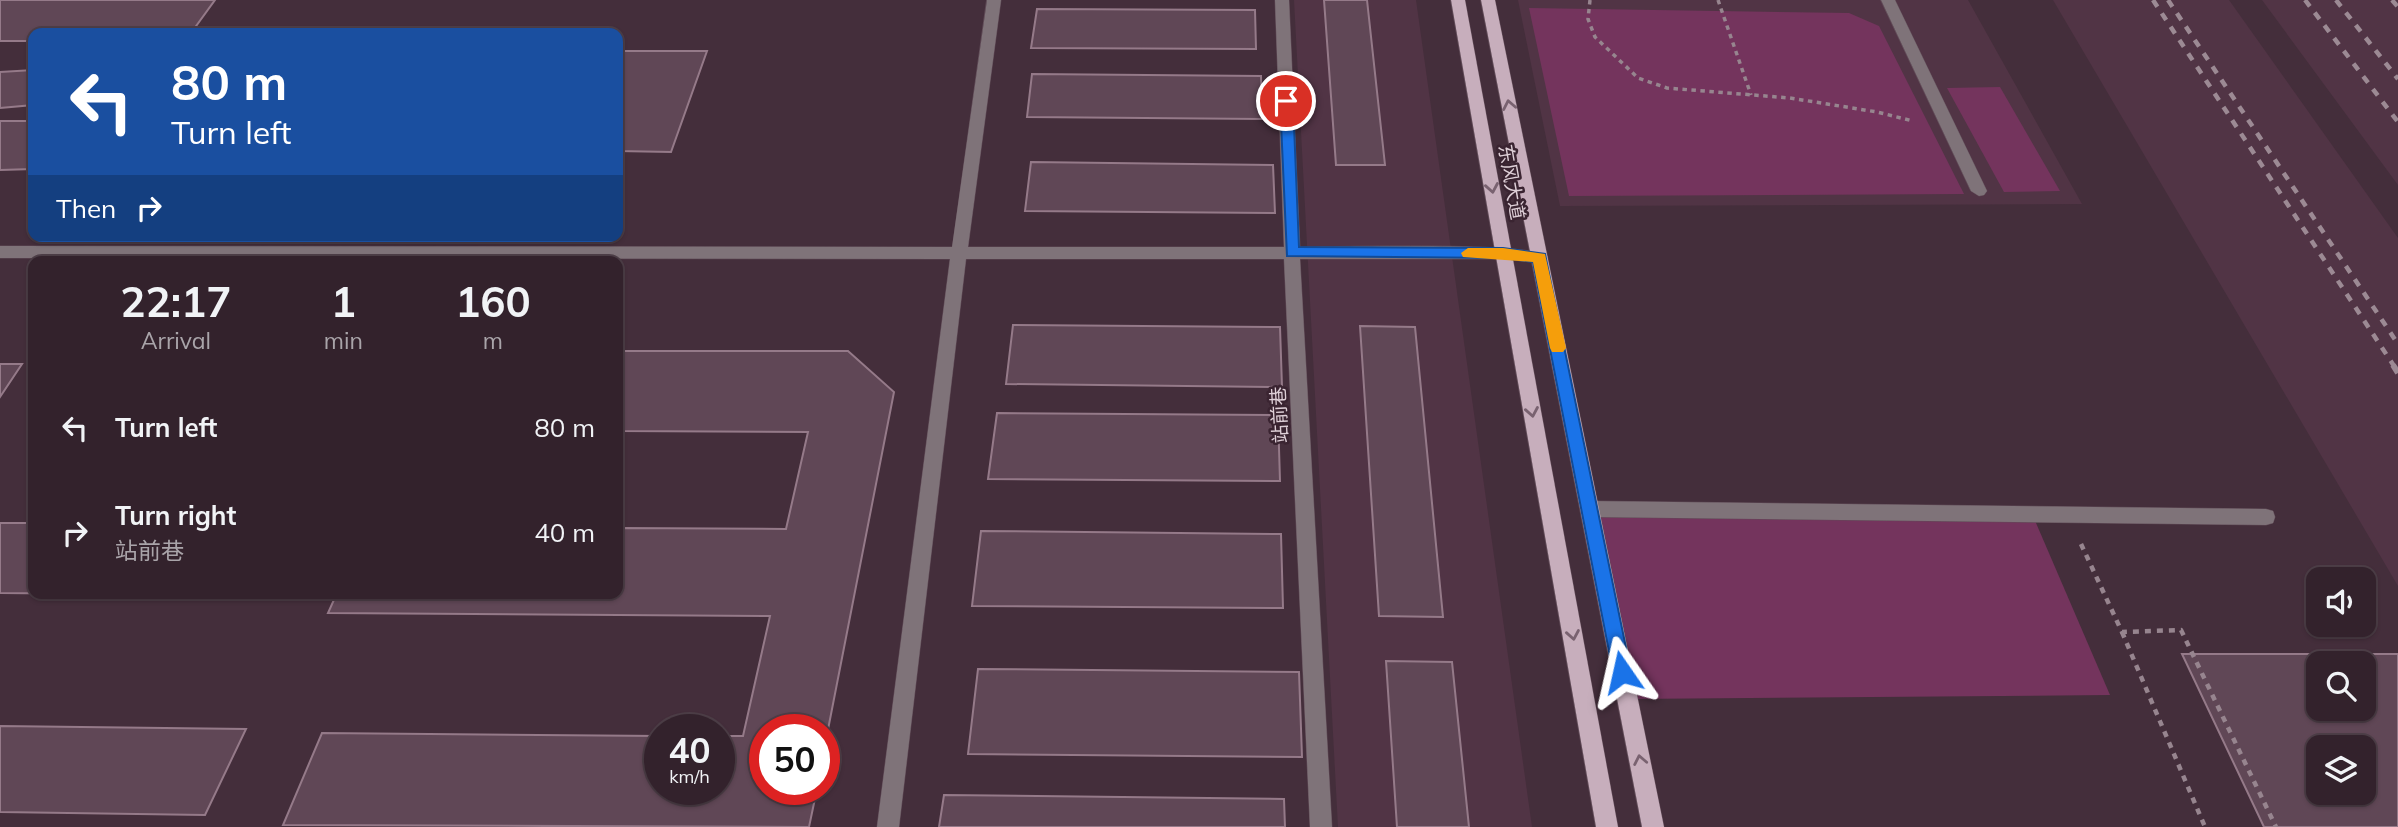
<!DOCTYPE html>
<html lang="en">
<head>
<meta charset="utf-8">
<style>
  :root { --surface:#33222c; --page:#3e2f38; --text:#f1f3f6; --muted:#a9a4a9; --line:#4e3f48 }
  body { margin:0; font-family:Mulish,"Noto Sans SC",sans-serif; background:var(--page); color:var(--text); height:100vh; display:flex; flex-direction:column; font-size:26px; white-space:nowrap }
  * { box-sizing:border-box; margin:0 }
  p { font-size:23px; color:var(--muted) }
  .icon { flex:none; width:38px; height:38px; fill:none; stroke:currentColor; stroke-width:2; stroke-linecap:round; stroke-linejoin:round }
  .map { position:relative; flex:1; overflow:hidden }
  .sheet { position:absolute; left:28px; top:256px; width:595px; height:343px; display:flex; flex-direction:column; background:var(--surface); border-radius:14px; box-shadow:0 2px 5px #0004,0 0 0 2px var(--line) }
  .sheet>* { flex:none }
  .top-card { position:absolute; left:28px; top:28px; width:595px; height:214px; border-radius:14px; box-shadow:0 2px 5px #0004,0 0 0 2px var(--line); background:#1a4fa0; color:#fff; overflow:hidden }
  .fabs { position:absolute; left:2306px; top:567px; display:grid; gap:14px }
  .fabs a { display:grid; place-items:center; width:70px; height:70px; border-radius:14px; background:var(--surface); box-shadow:0 2px 5px #0004,0 0 0 2px var(--line); font-size:35px }
  .speed { position:absolute; left:644px; top:714px; display:flex; gap:14px; font-size:35px; font-weight:700; text-align:center }
  .speed>* { display:grid; place-content:center; width:91px; height:91px; border-radius:50%; background:var(--surface); box-shadow:0 2px 5px #0004,0 0 0 2px var(--line); line-height:1 }
  .speed small { font-size:18px; font-weight:400 }
  .speed .limit { border:10px solid #d22; background:#fff; color:#111 }
  .pin { position:absolute; display:grid; place-items:center; width:60px; height:60px; color:#fff; margin:-30px; border:4px solid #fff; border-radius:50%; box-shadow:0 2px 7px #0007 }
  .me { position:absolute; width:77px; margin:-38px; rotate:349deg; stroke-linejoin:round; filter:drop-shadow(0 0 5px #0008) }
  .turn { display:flex; align-items:center; gap:24px; height:147px; padding:0 28px; font-size:32px }
  .turn .icon { width:91px; height:91px; stroke-width:2.5 }
  .turn b { display:block; font-size:49px; line-height:60px }
  .then { display:flex; align-items:center; height:66px; padding:0 28px; background:#0003; gap:14px; font-size:26px }
  .eta { display:flex; justify-content:space-evenly; align-items:center; height:119px; text-align:center }
  .eta b { font-size:42px; font-weight:700; line-height:49px }
  ul { padding:0; list-style:none }
  li { display:flex; align-items:center; gap:21px; height:105px; padding:0 28px }
  li div { flex:1 }
  li b { display:block; font-size:26px }
  li em { font-style:normal }
  .map>svg:first-child { display:block }
</style>
</head>
<body>
<div class="map">
<svg width="2398" height="827" viewBox="0 0 2398 827">
  <rect width="100%" height="100%" fill="#442e3b"/>
  <!-- built -->
  <g fill="#513445">
    <path d="M1294,0h122l116,827h-194z"/>
    <path d="M1518,0h450l114,204 -522,2z"/>
    <path d="M2053,0h176l169,238v348z"/>
    <path d="M2262,0h136v185z"/>
  </g>
  <!-- green -->
  <g fill="#74345d">
    <path d="M1529,8l320,5 30,13 85,168 -395,2z"/>
    <path d="M2000,87l60,104 -56,1 -57,-104z"/>
    <path d="M1590,509l443,7 77,179 -482,4z"/>
  </g>
  <!-- building -->
  <g fill="#604756" stroke="#957a89" stroke-width="2" fill-rule="evenodd">
    <path d="M0,0h215l-24,33h-158v8h-33z"/>
    <path d="M1324,0h43l18,165h-49z"/>
    <path d="M1037,9l218,1 1,39 -225,-1z"/>
    <path d="M618,51h89l-36,101 -53,-1z"/>
    <path d="M33,70v35l-33,3v-36z"/>
    <path d="M1032,74l229,2 1,43 -235,-2z"/>
    <path d="M0,121h33v48l-33,1z"/>
    <path d="M1031,162l242,3 2,48 -250,-2z"/>
    <path d="M1013,325l267,2 2,60 -276,-3z"/>
    <path d="M1360,326l55,1 28,290 -64,-1z"/>
    <path d="M618,351h230l46,41 -70,358v-20h-59v59h52l-8,38 -526,-2 39,-92 338,3v53h59v-53h24l27,-120 -442,-3 9,-20h281v-65l168,1 22,-97 -190,-1z"/>
    <path d="M0,364h22l-22,33z"/>
    <path d="M997,413l281,2 2,66 -292,-2z"/>
    <path d="M0,523h33v70h270l-1,3 -302,-3z"/>
    <path d="M981,531l300,3 2,74 -311,-2z"/>
    <path d="M2182,654h216v173h-134zM2319,663h45v46h-45zM2319,747h45v46h-45z"/>
    <path d="M1386,661l66,1 17,165h-72z"/>
    <path d="M978,669l321,3 3,85 -334,-3z"/>
    <path d="M0,726l246,3 -41,86 -205,-3z"/>
    <path d="M944,795l340,4 1,28h-346z"/>
  </g>
  <g fill="none" stroke-linecap="round" stroke-linejoin="round">
    <defs>
      <g id="minor">
        <path d="M987,0h14l-33,247h316l-9,-247h14l11,247c32,0 237,-6 248,10l-8,6 -37,-4h-203l32,568h-22l-26,-568h-318l-67,568h-22l73,-568 -950,-1v-12l952,1z"/>
        <path d="M1881,0h14l92,191 -3,4 -5,1 -8,-5z"/>
        <path d="M1590,501l676,8 7,2 2,6 -2,6 -7,2 -676,-8 -7,-2 -2,-6 2,-6z"/>
      </g>
      <g id="major">
        <path d="M1451,0h14l153,827h-22z"/>
        <path d="M1481,0h14l169,827h-22z"/>
      </g>
    </defs>
    <!-- minor casing -->
    <use href="#minor" stroke="#604b57" stroke-width="1"/>
    <!-- major casing -->
    <use href="#major" stroke="#604b57" stroke-width="1"/>
    <!-- path-far1 -->
    <g stroke="#97858f" stroke-width="3.5" stroke-dasharray="4.5 4.5" stroke-linecap="butt">
      <path d="M1590,0l-2,19 7,18 43,41 29,10 123,10 87,14 36,9"/>
      <path d="M1718,0l33,95"/>
    </g>
    <!-- path -->
    <g stroke="#97858f" stroke-width="4.5" stroke-dasharray="6 6" stroke-linecap="butt">
      <path d="M2081,544l41,88 59,-2 95,197"/>
      <path d="M2122,632l83,195"/>
    </g>
    <!-- minor -->
    <use href="#minor" fill="#7f7379" fill-rule="evenodd"/>
    <!-- major -->
    <use href="#major" fill="#c7aebc" fill-rule="evenodd"/>
    <!-- rail-far1 -->
    <g stroke="#9c8a94" stroke-width="4.5" stroke-dasharray="8 8" stroke-linecap="butt">
      <path d="M2153,0l241,366"/>
      <path d="M2168,0l230,344"/>
      <path d="M2305,0l93,122"/>
      <path d="M2336,0l62,79"/>
      <path d="M2392,0l6,7"/>
    </g>
    <!-- rail -->
    <path stroke="#9c8a94" stroke-width="6" stroke-dasharray="10 10" stroke-linecap="butt" d="M2393,365l5,8"/>
  </g>
  <!-- one-way arrows -->
  <defs><path id="oneway-chevron" d="M-2-3.5L2.5 0L-2 3.5" fill="none" stroke-width="1.6" stroke-linecap="round" stroke-linejoin="round" transform="scale(1.75)"/></defs>
  <g stroke="#796270">
    <use href="#oneway-chevron" transform="translate(1509 105) rotate(-101)"/>
    <use href="#oneway-chevron" transform="translate(1492 188) rotate(80)"/>
    <use href="#oneway-chevron" transform="translate(1532 412) rotate(80)"/>
    <use href="#oneway-chevron" transform="translate(1573 635) rotate(80)"/>
    <use href="#oneway-chevron" transform="translate(1640 760) rotate(-101)"/>
  </g>
  <!-- route -->
  <path fill="#1a73e8" stroke="#114b97" stroke-width="2" d="M1286,97l7,4 6,146 204,1 42,6 86,418 -2,6 -7,2 -6,-2 -3,-6 -80,-410 -30,-4 -216,-2 -7,-155z"/>
  <!-- slow -->
  <path fill="#f59e0b" d="M1468,248h35l42,6 21,94 -3,4h-11l-2,-4 -17,-86 -70,-5 -2,-4z"/>
  <g text-anchor="middle" dominant-baseline="central" stroke-width="5" stroke-linejoin="round" paint-order="stroke">
    <!-- street labels -->
    <g font-size="19" fill="#decfd7" stroke="#3a2431">
      <text transform="translate(1512 182) rotate(80)">东风大道</text>
      <text transform="translate(1279 415) rotate(-93)">站前巷</text>
    </g>
  </g>
</svg>
<div class="fabs">
<a><svg class="icon" aria-label="sound" viewBox="0 0 24 24"><path d="M4 9h4l5-4v14l-5-4H4zM17 9q2 3 0 6"/></svg></a>
<a><svg class="icon" aria-label="search" viewBox="0 0 24 24"><circle cx="10" cy="10" r="6"/><path d="M15 15l6 6"/></svg></a>
<a><svg class="icon" aria-label="layers" viewBox="0 0 24 24"><path d="M12 4l9 5-9 5-9-5zM3 14l9 5 9-5"/></svg></a>
</div>
<div class="speed"><div>40<small>km/h</small></div><div class="limit">50</div></div>
<div class="pin" style="left:1286px;top:101px;background:#d93025"><svg class="icon" aria-label="arrive" viewBox="0 0 24 24"><path d="M6 21V4h12l-3 4 3 4H6"/></svg></div>
<svg class="me" style="left:1622px;top:672px" viewBox="-20 -20 40 40"><path d="M0-17L14 15 0 8-14 15z" fill="#1a73e8" stroke="#fff" stroke-width="4"/></svg>
<div class="top-card">
<div class="turn"><svg class="icon" aria-label="left" viewBox="0 0 24 24"><path d="M17 20v-9H6M10 6l-5 5 5 5"/></svg><div><b>80 m</b>Turn left</div></div>
<div class="then">Then<svg class="icon" aria-label="right" viewBox="0 0 24 24"><path d="M7 20v-9h11M14 6l5 5-5 5"/></svg></div>
</div>
<section class="sheet">
<div class="eta">
<div><b>22:17</b><p>Arrival</p></div>
<div><b>1</b><p>min</p></div>
<div><b>160</b><p>m</p></div>
</div>
<ul>
<li><svg class="icon" aria-label="left" viewBox="0 0 24 24"><path d="M17 20v-9H6M10 6l-5 5 5 5"/></svg><div><b>Turn left</b></div><em>80 m</em></li>
<li><svg class="icon" aria-label="right" viewBox="0 0 24 24"><path d="M7 20v-9h11M14 6l5 5-5 5"/></svg><div><b>Turn right</b><p>站前巷</p></div><em>40 m</em></li>
</ul>
</section>
</div>
</body>
</html>
